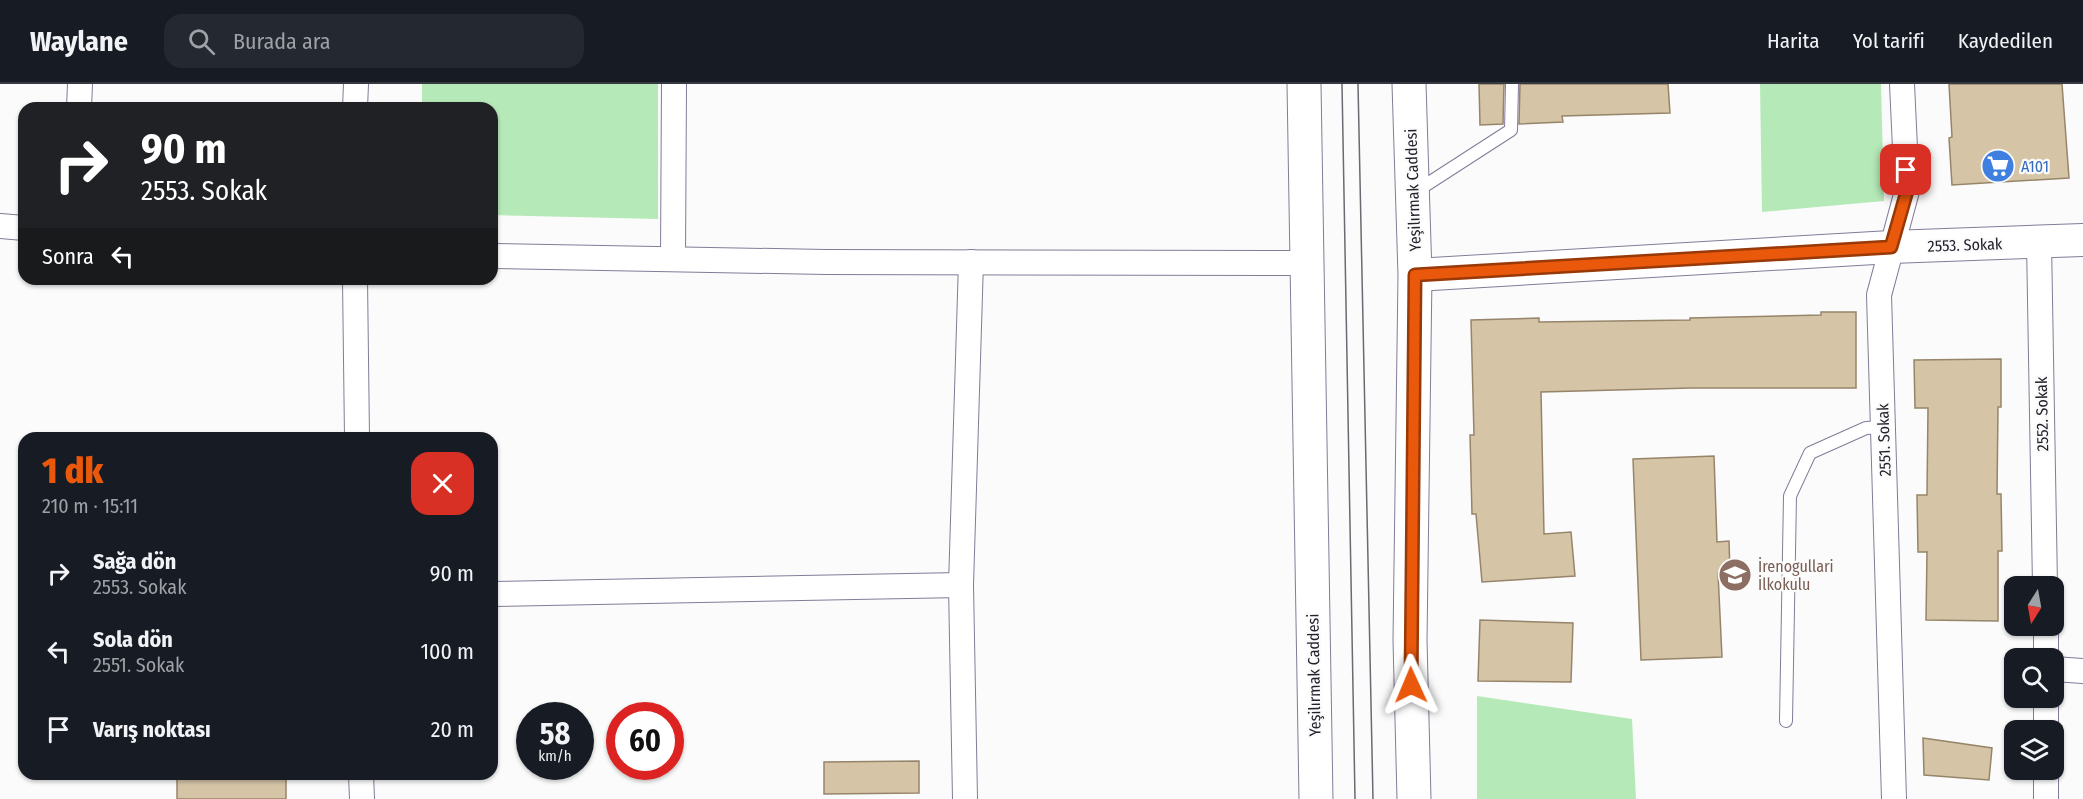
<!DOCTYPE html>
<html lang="tr">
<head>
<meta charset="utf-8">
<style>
  :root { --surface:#171b24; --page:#242831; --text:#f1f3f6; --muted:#9ea1a6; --line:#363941; --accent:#ea580c }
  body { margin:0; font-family:"Fira Sans Condensed",sans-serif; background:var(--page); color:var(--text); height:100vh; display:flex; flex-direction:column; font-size:22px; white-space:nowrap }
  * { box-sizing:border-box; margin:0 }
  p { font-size:20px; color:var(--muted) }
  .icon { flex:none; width:33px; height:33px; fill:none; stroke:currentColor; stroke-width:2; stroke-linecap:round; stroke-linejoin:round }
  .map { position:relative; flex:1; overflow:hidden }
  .sheet { position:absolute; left:18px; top:348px; width:480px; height:348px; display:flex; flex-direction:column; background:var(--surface); border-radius:18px; box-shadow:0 2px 4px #0004 }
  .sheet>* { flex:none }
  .banner { position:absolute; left:18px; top:18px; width:480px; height:183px; border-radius:18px; box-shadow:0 2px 4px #0004; background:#202124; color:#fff; overflow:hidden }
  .needle { width:39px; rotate:191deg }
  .tools { position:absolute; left:2004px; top:492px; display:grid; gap:12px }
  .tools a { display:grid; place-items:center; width:60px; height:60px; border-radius:12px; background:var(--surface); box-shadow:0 2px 4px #0004; font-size:30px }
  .speed { position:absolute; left:516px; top:618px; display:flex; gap:12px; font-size:30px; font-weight:700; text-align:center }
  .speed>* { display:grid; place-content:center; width:78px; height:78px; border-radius:50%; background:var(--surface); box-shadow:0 2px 4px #0004; line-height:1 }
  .speed small { font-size:15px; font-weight:400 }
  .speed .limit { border:9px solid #d22; background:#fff; color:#111 }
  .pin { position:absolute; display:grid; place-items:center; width:51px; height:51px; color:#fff; margin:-26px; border-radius:12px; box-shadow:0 3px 9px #0006 }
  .me { position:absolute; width:66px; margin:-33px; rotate:359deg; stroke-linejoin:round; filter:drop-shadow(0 0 4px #0008) }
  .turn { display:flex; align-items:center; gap:21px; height:126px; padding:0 24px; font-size:27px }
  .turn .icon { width:78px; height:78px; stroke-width:2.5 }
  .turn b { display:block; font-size:42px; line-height:51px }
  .then { display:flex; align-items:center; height:57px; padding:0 24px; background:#0003; gap:12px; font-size:22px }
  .round { display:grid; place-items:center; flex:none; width:63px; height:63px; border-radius:18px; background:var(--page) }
  .headline { display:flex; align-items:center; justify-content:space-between; height:102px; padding:0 24px }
  h1 { font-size:36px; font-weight:800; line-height:45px; color:var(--accent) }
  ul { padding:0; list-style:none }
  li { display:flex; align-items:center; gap:18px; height:78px; padding:0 24px }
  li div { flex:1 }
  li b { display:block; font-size:22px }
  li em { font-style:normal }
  header { display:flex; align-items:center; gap:36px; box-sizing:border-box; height:84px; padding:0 30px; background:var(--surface); border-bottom:2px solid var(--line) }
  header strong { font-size:28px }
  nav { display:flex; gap:33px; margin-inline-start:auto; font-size:21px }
  .search { width:420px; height:54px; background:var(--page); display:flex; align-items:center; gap:15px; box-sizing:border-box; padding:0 21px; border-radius:18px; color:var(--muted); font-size:22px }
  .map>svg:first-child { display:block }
</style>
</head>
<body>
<header>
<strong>Waylane</strong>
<div class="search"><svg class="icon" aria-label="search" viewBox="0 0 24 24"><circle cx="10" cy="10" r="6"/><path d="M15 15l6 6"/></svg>Burada ara</div>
<nav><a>Harita</a><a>Yol tarifi</a><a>Kaydedilen</a></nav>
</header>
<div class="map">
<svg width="2083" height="715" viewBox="0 0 2083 715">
  <rect width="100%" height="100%" fill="#fbfbfb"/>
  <!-- green -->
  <g fill="#b6e9b8">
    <path d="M422,0h236v135l-166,-4v-107h-70z"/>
    <path d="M1760,0h121l3,117 -122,11z"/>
    <path d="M1477,612l155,23 4,80h-159z"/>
  </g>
  <!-- building -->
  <g fill="#d6c4a7" stroke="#96856a" stroke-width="1.5">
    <path d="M1479,0h25l-1,40 -23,1z"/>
    <path d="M1520,0h148l2,29 -108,3 1,6 -44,2z"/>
    <path d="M1949,0h113l7,94 -117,7 -3,-47 3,-1z"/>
    <path d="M1821,228h35v76h-165l-150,4 3,142 27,-2 4,44 -93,6 -6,-68h-4l-2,-79h4l-3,-115 68,-2v4l151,-2v-2l131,-3z"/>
    <path d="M2001,275v48h-3l-1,87h4l1,57h-4v70l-72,-1 1,-68h-9l-1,-57h10l1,-87h-13l-1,-48z"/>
    <path d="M1714,372l3,86 12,-1 1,31 -12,1 4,84 -81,3 -8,-201z"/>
    <path d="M1480,536l93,3 -2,59 -93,-1z"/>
    <path d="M1923,654l69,10 -3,32 -65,-5z"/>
    <path d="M919,677v32l-95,1v-32z"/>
    <rect x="177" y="690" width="109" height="25"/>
  </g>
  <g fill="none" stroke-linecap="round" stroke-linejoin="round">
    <defs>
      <g id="service">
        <path d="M1415,108l96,-62 1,-46"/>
        <path d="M1786,637l4,-225 20,-43 56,-25 18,-1"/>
      </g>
      <g id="minor">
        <path d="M79,24l1,-24"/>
        <path d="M355,24l1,-24"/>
        <path d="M0,142l24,2"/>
        <path d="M2039,158l6,344"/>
        <path d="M492,172l334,6 483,1"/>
        <path d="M673,174l1,-174"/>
        <path d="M355,195l2,159"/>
        <path d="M492,510l469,-9"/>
        <path d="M2046,542v32"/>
        <path d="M2054,585l29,2"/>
        <path d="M2046,646v-32"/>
        <path d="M361,690l1,25"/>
        <path d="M965,715l-4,-214 10,-323"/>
        <path d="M1894,715l-15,-504 28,-104 -5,-107"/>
        <path d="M2046,715v-29"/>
      </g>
      <path id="tertiary" d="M1415,191l476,-28 192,-7"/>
      <g id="primary">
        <path d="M1304,0l12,715"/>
        <path d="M1409,0l6,191 -5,365 4,159"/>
      </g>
    </defs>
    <!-- service casing -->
    <use href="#service" stroke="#847b97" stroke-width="14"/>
    <!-- minor casing -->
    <use href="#minor" stroke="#847b97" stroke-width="26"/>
    <!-- tertiary casing -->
    <use href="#tertiary" stroke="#847b97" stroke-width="34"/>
    <!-- primary casing -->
    <use href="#primary" stroke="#847b97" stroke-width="35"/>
    <!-- service -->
    <use href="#service" stroke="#fff" stroke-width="12"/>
    <!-- minor -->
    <use href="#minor" stroke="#fff" stroke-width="24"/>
    <!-- tertiary -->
    <use href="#tertiary" stroke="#fff" stroke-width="32"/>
    <!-- primary -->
    <use href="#primary" stroke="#fff" stroke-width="33"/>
    <!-- tram -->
    <g stroke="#6b6971" stroke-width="1.5">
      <path d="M1342,0l13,715"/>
      <path d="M1358,0l15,715"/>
    </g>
  </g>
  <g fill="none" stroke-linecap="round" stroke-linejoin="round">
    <defs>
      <path id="route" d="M1411,601l4,-410 476,-28 16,-56 -1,-21"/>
    </defs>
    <!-- route casing -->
    <use href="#route" stroke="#983908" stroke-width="15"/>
    <!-- route -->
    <use href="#route" stroke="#ea580c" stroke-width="10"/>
  </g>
  <!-- icons -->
  <defs>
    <symbol id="supermarket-disc" viewBox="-11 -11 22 22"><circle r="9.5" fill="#3f7fe0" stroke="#fbfbfb"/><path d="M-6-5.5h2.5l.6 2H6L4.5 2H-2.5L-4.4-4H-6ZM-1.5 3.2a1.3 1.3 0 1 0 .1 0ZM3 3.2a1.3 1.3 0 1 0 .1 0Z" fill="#fff"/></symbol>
    <symbol id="school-disc" viewBox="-11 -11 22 22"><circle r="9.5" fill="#8d6e63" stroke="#fbfbfb"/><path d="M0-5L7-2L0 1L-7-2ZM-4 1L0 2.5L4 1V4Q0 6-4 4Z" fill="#fff"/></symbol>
  </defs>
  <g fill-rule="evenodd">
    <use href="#supermarket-disc" x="1979" y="63" width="38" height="38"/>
    <use href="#school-disc" x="1716" y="472" width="38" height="38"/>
  </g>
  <g text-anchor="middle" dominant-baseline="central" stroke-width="4.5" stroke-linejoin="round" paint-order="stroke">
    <!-- shop labels -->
    <g font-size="16" fill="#366cbe" stroke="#fbfbfb" text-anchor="start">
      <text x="2021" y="82">A101</text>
    </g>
    <!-- street labels -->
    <g font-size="16" fill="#24212c" stroke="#fbfbfb">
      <text transform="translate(1413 106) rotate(-92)">Yeşilırmak Caddesi</text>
      <text transform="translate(1965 161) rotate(-2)">2553. Sokak</text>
      <text transform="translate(2042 330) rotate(-91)">2552. Sokak</text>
      <text transform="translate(1884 356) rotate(-92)">2551. Sokak</text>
      <text transform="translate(1314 591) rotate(-91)">Yeşilırmak Caddesi</text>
    </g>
    <!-- education labels -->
    <g font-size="16" fill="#785e54" stroke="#fbfbfb" text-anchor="start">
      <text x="1758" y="482">İrenogullari<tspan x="1758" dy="18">İlkokulu</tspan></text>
    </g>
  </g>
</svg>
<div class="tools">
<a><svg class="needle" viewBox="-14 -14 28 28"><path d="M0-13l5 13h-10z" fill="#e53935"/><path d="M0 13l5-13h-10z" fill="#9ea1a6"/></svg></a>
<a><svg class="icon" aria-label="search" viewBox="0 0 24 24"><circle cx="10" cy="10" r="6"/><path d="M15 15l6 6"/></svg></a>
<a><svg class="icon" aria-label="layers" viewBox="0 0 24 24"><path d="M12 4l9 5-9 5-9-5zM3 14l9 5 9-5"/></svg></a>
</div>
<div class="speed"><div>58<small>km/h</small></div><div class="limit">60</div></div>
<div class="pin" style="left:1906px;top:86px;background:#d93025"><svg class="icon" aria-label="arrive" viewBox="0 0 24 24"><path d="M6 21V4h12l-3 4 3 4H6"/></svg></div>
<svg class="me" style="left:1411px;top:601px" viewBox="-20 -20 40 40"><path d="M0-17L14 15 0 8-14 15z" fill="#ea580c" stroke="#fff" stroke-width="4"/></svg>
<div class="banner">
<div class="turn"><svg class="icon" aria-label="right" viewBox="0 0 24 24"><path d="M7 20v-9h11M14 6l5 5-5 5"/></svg><div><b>90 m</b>2553. Sokak</div></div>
<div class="then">Sonra<svg class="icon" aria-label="left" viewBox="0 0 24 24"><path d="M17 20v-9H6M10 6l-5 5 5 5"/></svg></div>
</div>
<section class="sheet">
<div class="headline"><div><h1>1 dk</h1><p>210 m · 15:11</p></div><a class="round" style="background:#d93025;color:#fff"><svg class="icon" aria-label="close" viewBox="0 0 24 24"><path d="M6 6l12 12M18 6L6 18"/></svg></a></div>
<ul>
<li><svg class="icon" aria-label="right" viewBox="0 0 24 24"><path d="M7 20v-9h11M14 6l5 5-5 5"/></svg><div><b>Sağa dön</b><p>2553. Sokak</p></div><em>90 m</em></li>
<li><svg class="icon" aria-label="left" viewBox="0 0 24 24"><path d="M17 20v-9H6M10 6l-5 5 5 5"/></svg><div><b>Sola dön</b><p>2551. Sokak</p></div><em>100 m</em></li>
<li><svg class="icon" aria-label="arrive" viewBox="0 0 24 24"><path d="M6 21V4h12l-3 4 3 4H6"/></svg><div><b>Varış noktası</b></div><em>20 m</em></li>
</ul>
</section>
</div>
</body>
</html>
